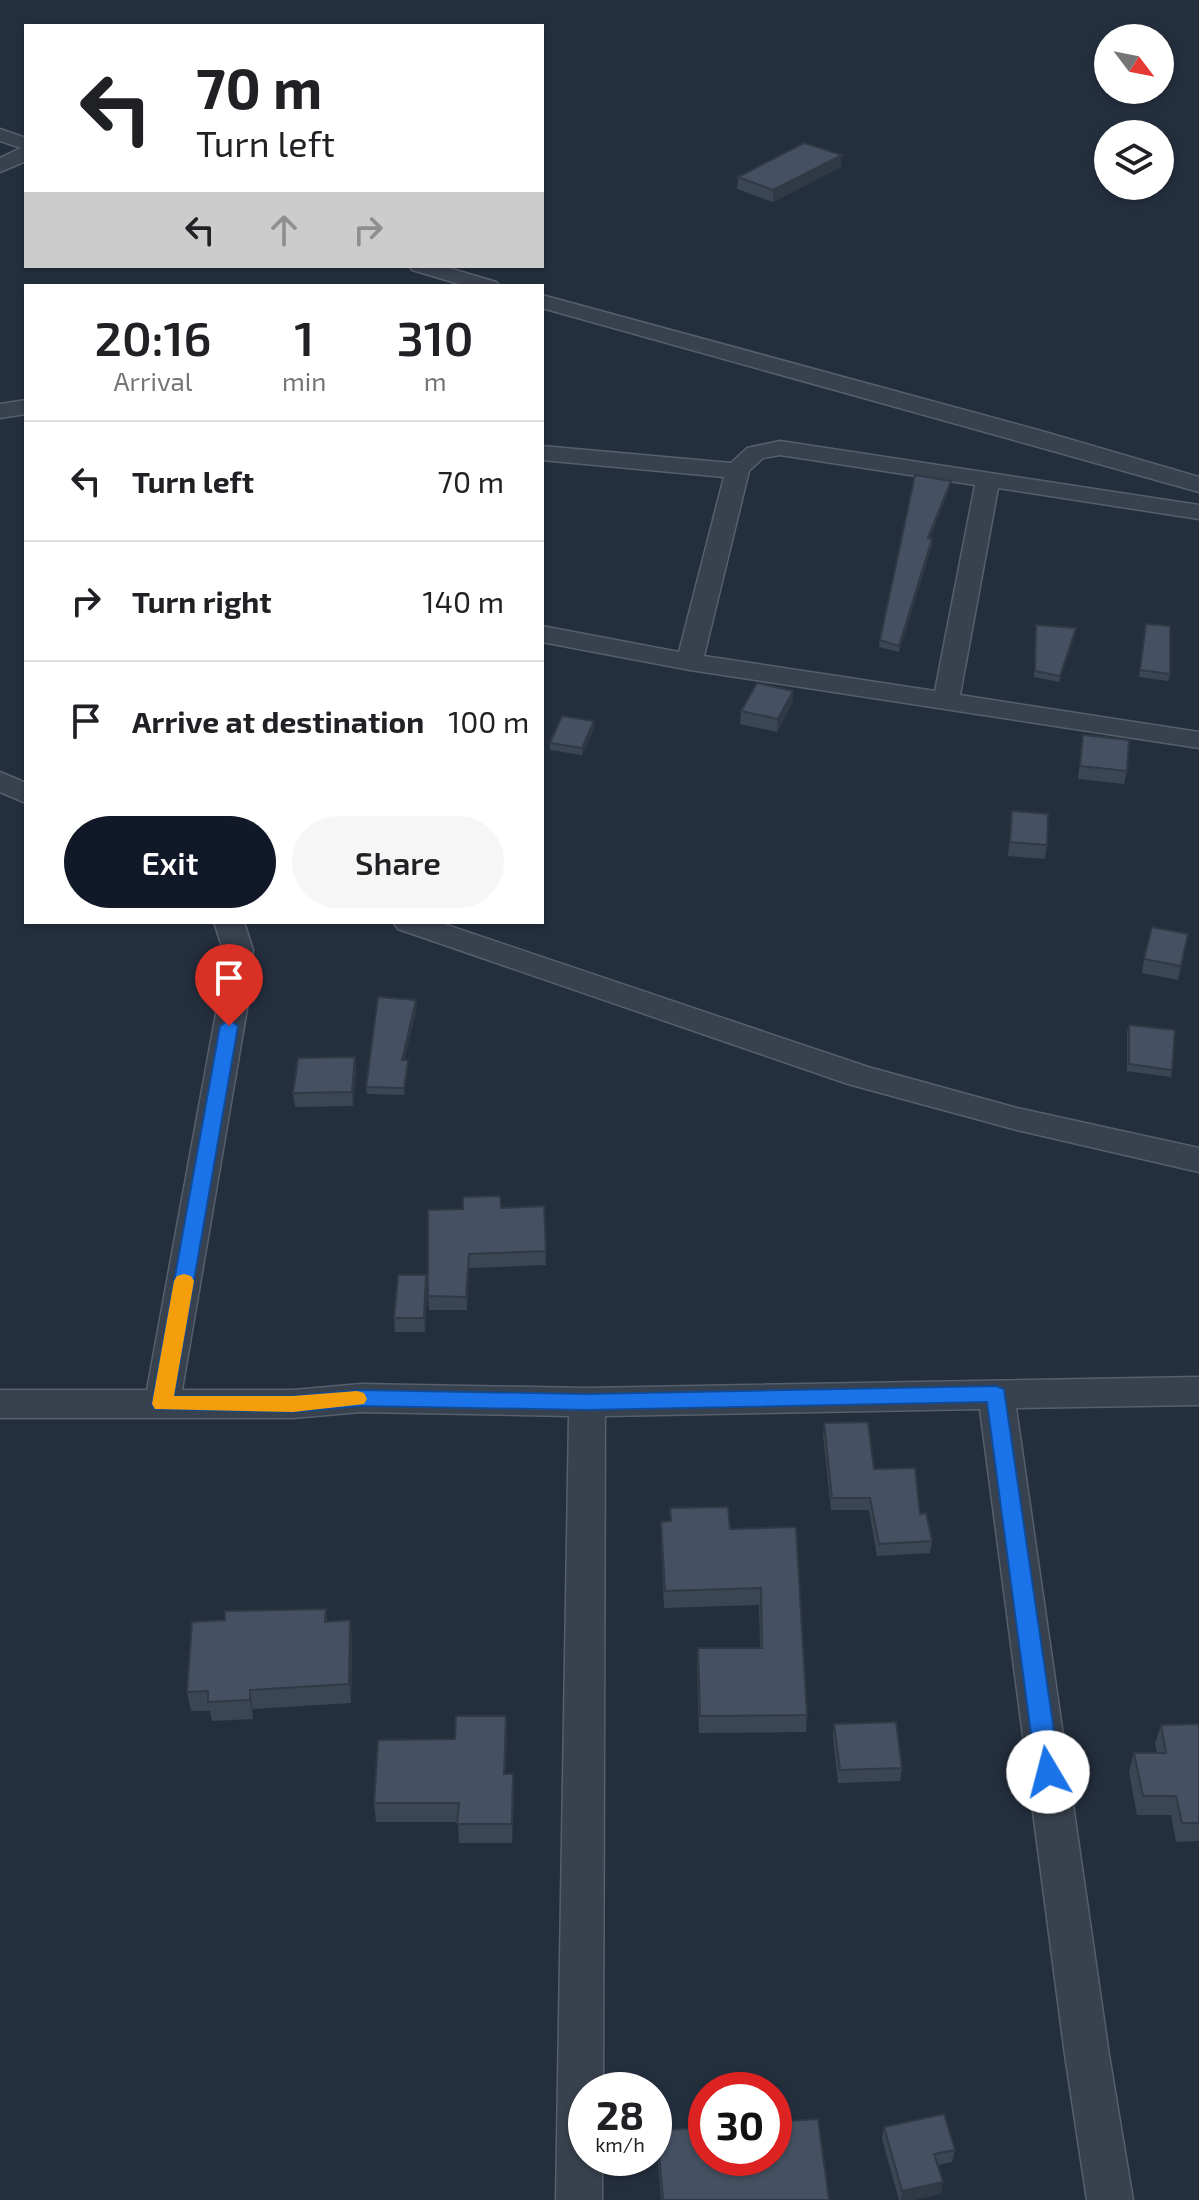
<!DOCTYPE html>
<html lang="en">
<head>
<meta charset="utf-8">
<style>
  :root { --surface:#fff; --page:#f6f6f6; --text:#202124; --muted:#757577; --line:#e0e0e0; --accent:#111827 }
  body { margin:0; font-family:"Exo 2",sans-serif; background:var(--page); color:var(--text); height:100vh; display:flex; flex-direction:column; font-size:30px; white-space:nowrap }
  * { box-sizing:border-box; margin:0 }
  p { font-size:26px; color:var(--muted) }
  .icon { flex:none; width:44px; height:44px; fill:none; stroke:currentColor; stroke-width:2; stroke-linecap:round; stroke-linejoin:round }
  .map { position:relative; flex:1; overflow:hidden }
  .drawer { position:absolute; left:24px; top:284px; width:520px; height:640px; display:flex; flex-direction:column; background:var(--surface); border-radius:0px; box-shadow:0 2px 6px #0004 }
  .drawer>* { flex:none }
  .guide { position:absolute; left:24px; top:24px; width:520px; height:244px; border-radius:0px; box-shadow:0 2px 6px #0004; background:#fff; color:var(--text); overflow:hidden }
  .needle { width:52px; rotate:122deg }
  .buttons { position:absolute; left:1094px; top:24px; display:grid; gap:16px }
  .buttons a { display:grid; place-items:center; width:80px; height:80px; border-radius:50%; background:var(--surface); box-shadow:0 2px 6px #0004; font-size:40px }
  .speed { position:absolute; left:568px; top:2072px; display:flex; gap:16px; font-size:40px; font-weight:700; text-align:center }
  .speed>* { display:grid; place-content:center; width:104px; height:104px; border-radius:50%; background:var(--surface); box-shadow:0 2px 6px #0004; line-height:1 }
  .speed small { font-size:20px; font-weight:400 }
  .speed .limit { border:12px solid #d22; background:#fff; color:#111 }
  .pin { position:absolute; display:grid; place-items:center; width:68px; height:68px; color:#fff; margin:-82px -34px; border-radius:50% 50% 50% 0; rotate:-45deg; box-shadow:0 0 8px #0007 }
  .pin .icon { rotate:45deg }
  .me { position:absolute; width:88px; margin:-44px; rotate:352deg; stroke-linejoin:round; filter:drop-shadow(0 0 6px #0008) }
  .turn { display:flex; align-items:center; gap:28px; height:168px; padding:0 40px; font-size:36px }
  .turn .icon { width:104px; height:104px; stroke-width:2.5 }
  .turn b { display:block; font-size:56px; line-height:68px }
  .lanes { display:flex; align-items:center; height:76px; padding:0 40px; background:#0003; justify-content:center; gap:40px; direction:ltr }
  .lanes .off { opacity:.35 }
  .eta { display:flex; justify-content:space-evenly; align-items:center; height:136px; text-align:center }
  .eta b { font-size:48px; font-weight:600; line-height:56px }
  .button { display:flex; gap:16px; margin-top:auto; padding:16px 40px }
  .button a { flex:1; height:92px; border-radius:48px; background:var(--accent); color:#fff; font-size:32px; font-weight:600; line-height:92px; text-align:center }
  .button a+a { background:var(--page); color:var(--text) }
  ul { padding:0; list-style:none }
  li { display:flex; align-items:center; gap:24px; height:120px; padding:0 40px; border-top:2px solid var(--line) }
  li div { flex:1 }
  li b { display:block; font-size:30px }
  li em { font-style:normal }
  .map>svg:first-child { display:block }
</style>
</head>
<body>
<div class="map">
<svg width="1199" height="2200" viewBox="0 0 1199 2200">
  <rect width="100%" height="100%" fill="#242f3e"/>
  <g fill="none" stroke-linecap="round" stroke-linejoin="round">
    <defs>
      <g id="minor">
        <path d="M0,129l26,9v23l-26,11v-14l21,-10 -21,-7z"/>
        <path d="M409,266h33l54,16 4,4h-34l-54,-16z"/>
        <path d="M542,295l496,135 161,47v15l-657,-184z"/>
        <path d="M26,400v14l-26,4v-14z"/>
        <path d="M780,441l419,64v14l-201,-31 -38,207 239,37v16l-509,-78 -148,-28v-16l137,26 45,-175 -182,-17v-14l189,17 16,-15zM780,455l195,30 -40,206 -231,-35 45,-185 14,-13z"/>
        <path d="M0,772l26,11v20l-26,-11z"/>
        <path d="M214,922h30l9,28 -4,47 -67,393h111l68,-6 226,4 612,-11v28l-183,3 93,647 24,145h-46l-22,-145 -85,-646 -375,7 -2,674h-17v68h16v42h-46l13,-784 -208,-4 -68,6h-293v-28h147l72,-393 4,-47z"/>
        <path d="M393,922h45l430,145 149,41 182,40v24l-182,-42 -169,-46 -450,-155z"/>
      </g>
    </defs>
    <!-- minor casing -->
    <use href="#minor" stroke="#565f6c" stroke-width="3"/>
    <!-- minor -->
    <use href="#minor" fill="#38414e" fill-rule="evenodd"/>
  </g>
  <!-- wall -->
  <g fill="#3b4654">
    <path d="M841,167l-68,35 -36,-13 1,-12z"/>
    <path d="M950,487l-20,51 2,1v6l-33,107 -20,-5 1,-7z"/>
    <path d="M1146,624l24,50 -2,7 -29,-4z"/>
    <path d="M1036,625l40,3 -1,7 -16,47 -25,-5z"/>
    <path d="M793,691l-1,13 -15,28 -37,-8 1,-13z"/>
    <path d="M594,728l-12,27 -32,-5v-7z"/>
    <path d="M1083,735l44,36 -3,13 -46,-5z"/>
    <path d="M1012,811l35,34 -2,14 -37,-3z"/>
    <path d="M1188,934l-10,46 -36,-7 2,-14z"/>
    <path d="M416,1000l1,7 -13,53 4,7 -4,28 -37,-1 -1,-7z"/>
    <path d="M1129,1025l43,45 -1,7 -44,-6v-39z"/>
    <path d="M355,1057l1,14 -3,35 -58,1 -2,-14z"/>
    <path d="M544,1206l2,59 -77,3 -2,42h-38l-1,-14 35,-87z"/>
    <path d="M426,1275l1,14 -2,43h-30l-1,-14z"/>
    <path d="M824,1423l96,91 12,27 -2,12 -53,3 -8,-46h-38l-8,-75z"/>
    <path d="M670,1508l60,21 66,-2 11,188 -1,17 -107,1 -2,-68 1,-17h62l-1,-43 -95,3 -3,-69v-17l9,-1z"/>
    <path d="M326,1609l1,13 23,-2 2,20 -1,63 -98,6v10l-41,2 -2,-10h-19l-4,-19 38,-72z"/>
    <path d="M834,1724l68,44 -2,13 -62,2 -5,-46z"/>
    <path d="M1199,1724v117l-23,1 -5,-27h-34l-8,-43 5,-19h23l-2,-9 6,-19z"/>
    <path d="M507,1736l-2,38 9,20 -2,49h-53l-1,-21h-82l-2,-19 81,-64z"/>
    <path d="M884,2127l71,23 -3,12 -14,3 3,29 -28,6h-14l-17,-61z"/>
    <path d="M657,2131l172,69h-168l-4,-54z"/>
  </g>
  <!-- shaded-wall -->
  <g fill="#303945">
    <path d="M842,155l-1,12 -68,35v-12z"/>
    <path d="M951,481l-1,6 -23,58 1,-7z"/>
    <path d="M932,539v6l-33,107v-6z"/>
    <path d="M1076,628l-1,7 -16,47 1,-6z"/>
    <path d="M793,691l-1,13 -15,28 1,-13z"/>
    <path d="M594,721v7l-12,27v-7z"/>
    <path d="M416,1000l1,7 -15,60v-7z"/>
    <path d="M355,1057l1,14 -3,35 -1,-14z"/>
    <path d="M408,1060v7l-4,28v-7z"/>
    <path d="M469,1254v14l-2,42 -1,-13z"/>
    <path d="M426,1275l1,14 -2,43 -1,-14z"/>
    <path d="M350,1620l2,20 -1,63 -2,-19z"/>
    <path d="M250,1690l3,19v10l-3,-19z"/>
    <path d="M506,1716l1,20 -3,58v-20z"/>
    <path d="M513,1774l1,20 -2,49v-19z"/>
    <path d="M943,2182l-2,12 -28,6h-12l1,-9z"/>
  </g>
  <!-- building -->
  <g fill="#455162" stroke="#303945" stroke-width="2">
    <path d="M804,143l38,12 -69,35 -35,-13z"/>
    <path d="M915,475l36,6 -23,57 4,1 -33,107 -19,-6z"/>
    <path d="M1146,624l24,2v48l-30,-4z"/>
    <path d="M1036,625l40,3 -16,48 -25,-5z"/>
    <path d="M757,683l36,8 -15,28 -37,-8z"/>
    <path d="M562,716l32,5 -12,27 -32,-5z"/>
    <path d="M1083,735l46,5 -2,31 -47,-5z"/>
    <path d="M1012,811l36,3 -1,31 -37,-3z"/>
    <path d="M1152,927l36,7 -7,32 -37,-7z"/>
    <path d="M378,997l38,3 -14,60h6l-4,28 -38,-1z"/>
    <path d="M1129,1025l46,5 -3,40 -43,-6z"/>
    <path d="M355,1057l-3,35 -59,1 5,-35z"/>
    <path d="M500,1196l1,12 43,-2 2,45 -77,3 -3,43 -38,-1v-86l35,-1v-12z"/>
    <path d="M398,1275h28l-2,43h-30z"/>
    <path d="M868,1422l6,47 41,-1 5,46 6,-1 6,28 -53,3 -9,-46h-38l-8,-75z"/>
    <path d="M728,1507l2,22 66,-2 11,188 -107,1 -2,-68h64l-1,-60 -96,3 -4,-69 10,-1 -1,-13z"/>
    <path d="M326,1609l-1,13 25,-2 -1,64 -99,6v10l-42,2v-11l-21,1 5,-70 33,-2v-9z"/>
    <path d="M456,1716h50l-2,58h9l-1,50h-55l2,-21h-85l4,-63 77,-1z"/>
    <path d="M896,1722l6,46 -62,2 -6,-46z"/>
    <path d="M1199,1724v99h-17l-6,-27h-33l-9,-43h32l-5,-28z"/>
    <path d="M944,2114l11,36 -21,4 9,28 -41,9 -18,-64z"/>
    <path d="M818,2119l11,81h-166l-6,-69 49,-4v31h68v-36z"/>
  </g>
  <!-- route -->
  <path fill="#1a73e8" stroke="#114b97" stroke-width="2" d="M229,1020l9,6 -64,370h119l68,-6 226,4 409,-8 8,3 56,383 -4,7 -8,3 -8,-3 -4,-7 -49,-370 -400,8 -226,-4 -68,6 -138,-3 -3,-5 68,-378z"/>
  <!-- slow -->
  <path fill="#f59e0b" d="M184,1274l7,2 3,5 -20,115h119l64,-5 7,2 3,6 -3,5 -71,8 -138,-3 -3,-5 22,-123 3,-5z"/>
</svg>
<div class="buttons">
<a><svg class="needle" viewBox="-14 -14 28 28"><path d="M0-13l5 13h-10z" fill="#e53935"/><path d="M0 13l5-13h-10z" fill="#757577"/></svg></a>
<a><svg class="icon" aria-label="layers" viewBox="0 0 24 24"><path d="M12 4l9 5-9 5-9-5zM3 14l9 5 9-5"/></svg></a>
</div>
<div class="speed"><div>28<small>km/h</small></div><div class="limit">30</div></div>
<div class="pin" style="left:229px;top:1026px;background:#d93025"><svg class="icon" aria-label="arrive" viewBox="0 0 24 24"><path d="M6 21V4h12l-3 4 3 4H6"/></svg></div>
<svg class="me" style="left:1048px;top:1772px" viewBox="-20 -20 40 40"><circle r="19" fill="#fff"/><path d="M0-13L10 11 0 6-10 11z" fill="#1a73e8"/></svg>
<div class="guide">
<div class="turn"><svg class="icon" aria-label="left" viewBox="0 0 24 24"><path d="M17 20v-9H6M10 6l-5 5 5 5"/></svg><div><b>70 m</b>Turn left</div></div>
<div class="lanes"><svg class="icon" aria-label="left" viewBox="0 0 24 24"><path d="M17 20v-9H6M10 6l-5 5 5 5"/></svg><svg class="icon off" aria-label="ahead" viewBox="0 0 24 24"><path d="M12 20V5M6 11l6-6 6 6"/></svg><svg class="icon off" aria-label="right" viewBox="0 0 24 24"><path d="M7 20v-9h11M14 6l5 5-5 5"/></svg></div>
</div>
<section class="drawer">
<div class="eta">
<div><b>20:16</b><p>Arrival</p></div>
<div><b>1</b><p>min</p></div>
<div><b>310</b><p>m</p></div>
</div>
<ul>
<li><svg class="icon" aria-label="left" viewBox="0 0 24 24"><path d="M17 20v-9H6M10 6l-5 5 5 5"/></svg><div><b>Turn left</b></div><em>70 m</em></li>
<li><svg class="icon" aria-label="right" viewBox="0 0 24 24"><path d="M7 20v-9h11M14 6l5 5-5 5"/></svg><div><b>Turn right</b></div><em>140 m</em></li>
<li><svg class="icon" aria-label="arrive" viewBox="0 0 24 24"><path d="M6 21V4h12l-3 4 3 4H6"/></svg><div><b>Arrive at destination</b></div><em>100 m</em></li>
</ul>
<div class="button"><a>Exit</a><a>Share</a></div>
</section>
</div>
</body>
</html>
